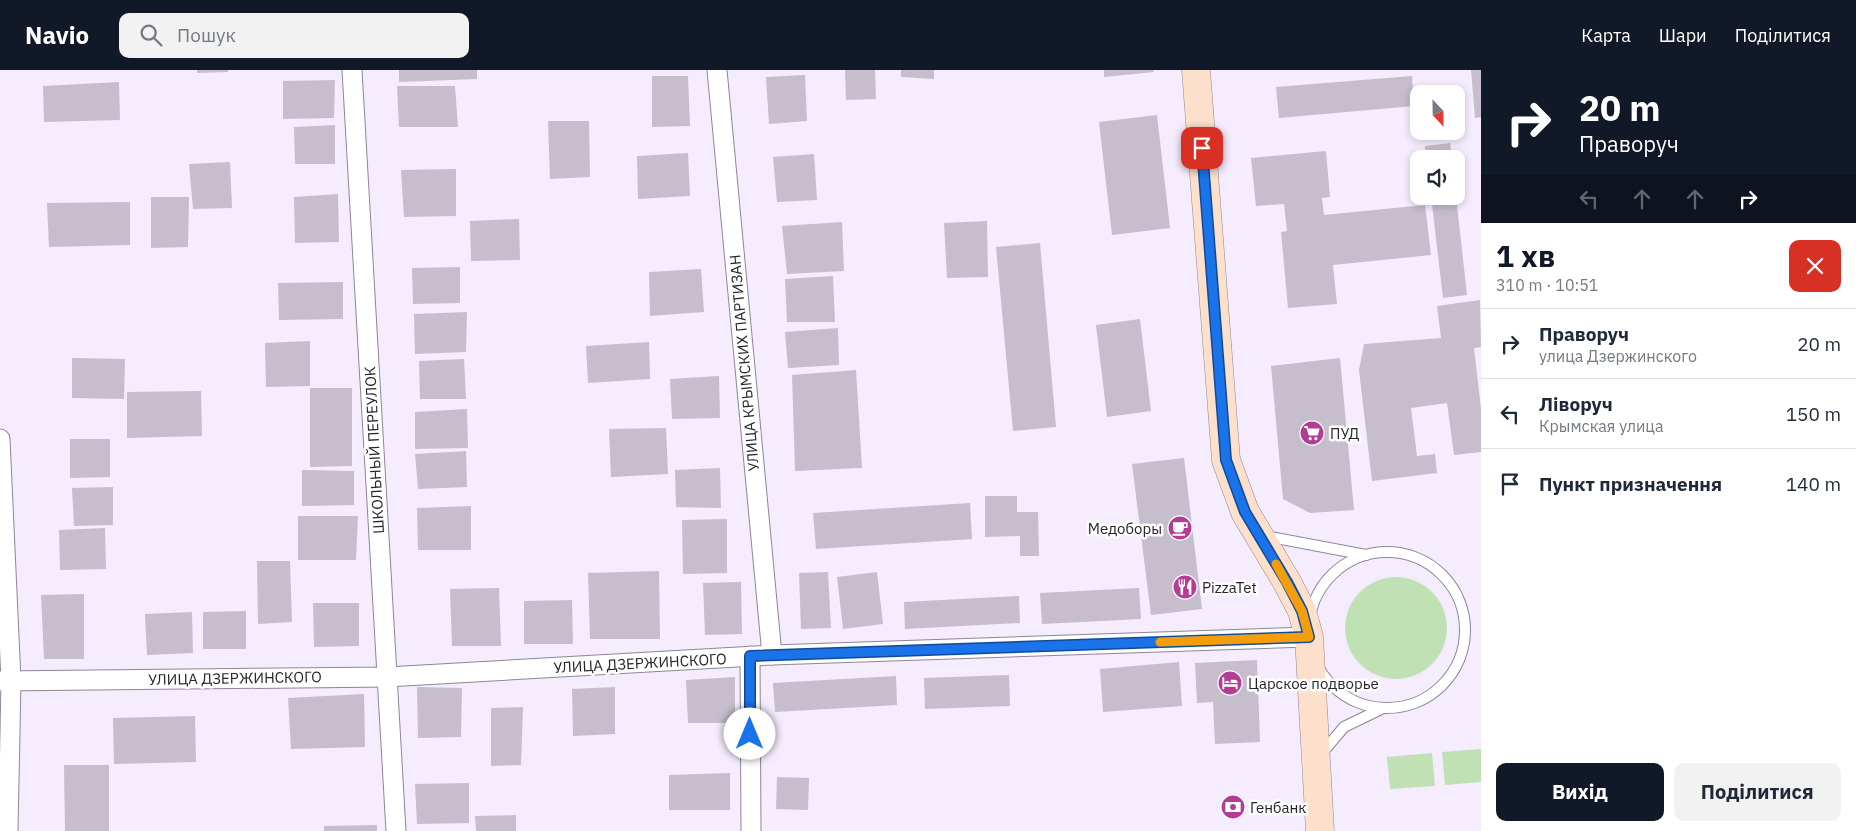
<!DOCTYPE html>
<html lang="uk">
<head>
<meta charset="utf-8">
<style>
  :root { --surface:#fff; --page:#f2f2f3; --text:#1f2937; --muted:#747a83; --line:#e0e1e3; --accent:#111827 }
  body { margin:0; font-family:"IBM Plex Sans",sans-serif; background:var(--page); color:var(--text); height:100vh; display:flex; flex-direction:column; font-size:19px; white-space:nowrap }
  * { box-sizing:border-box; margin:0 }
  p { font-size:16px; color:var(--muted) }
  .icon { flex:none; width:28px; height:28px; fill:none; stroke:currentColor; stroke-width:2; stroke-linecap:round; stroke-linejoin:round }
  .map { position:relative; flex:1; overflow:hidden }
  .side { display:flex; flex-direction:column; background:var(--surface); width:375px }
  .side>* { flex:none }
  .top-card { background:#111827; color:#fff; overflow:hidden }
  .needle { width:32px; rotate:158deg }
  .fabs { position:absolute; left:1410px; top:15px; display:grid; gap:10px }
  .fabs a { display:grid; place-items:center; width:55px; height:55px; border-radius:10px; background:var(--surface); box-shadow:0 2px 8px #0003; font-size:25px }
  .pin { position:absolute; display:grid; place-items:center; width:42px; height:42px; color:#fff; margin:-21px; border-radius:10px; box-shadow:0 2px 8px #0006 }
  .me { position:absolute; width:55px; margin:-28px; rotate:0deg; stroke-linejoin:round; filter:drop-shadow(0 0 4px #0008) }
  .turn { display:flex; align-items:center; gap:18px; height:105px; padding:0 15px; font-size:22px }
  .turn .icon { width:65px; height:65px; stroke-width:2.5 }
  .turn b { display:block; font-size:35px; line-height:42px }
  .lanes { display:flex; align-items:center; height:48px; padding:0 15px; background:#0003; justify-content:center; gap:25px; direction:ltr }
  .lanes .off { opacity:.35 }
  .round { display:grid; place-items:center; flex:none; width:52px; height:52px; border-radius:10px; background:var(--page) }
  .head { display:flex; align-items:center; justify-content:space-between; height:85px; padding:0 15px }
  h1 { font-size:30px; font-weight:800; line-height:38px; color:var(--accent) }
  .primary-button { display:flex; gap:10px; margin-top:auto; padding:10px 15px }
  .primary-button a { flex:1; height:58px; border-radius:10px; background:var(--accent); color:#fff; font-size:20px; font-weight:800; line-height:58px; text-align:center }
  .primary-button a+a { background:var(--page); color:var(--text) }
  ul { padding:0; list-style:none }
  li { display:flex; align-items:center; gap:15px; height:70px; padding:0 15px; border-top:1px solid var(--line) }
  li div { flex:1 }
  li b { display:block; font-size:19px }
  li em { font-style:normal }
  header { display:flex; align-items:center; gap:30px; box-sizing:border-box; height:70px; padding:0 25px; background:var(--accent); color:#fff }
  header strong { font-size:24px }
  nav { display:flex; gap:28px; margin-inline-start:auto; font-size:18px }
  .search { width:350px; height:45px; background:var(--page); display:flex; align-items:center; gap:12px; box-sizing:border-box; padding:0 18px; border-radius:10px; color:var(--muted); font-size:19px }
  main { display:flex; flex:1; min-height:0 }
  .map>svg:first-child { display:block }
</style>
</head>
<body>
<header>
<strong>Navio</strong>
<div class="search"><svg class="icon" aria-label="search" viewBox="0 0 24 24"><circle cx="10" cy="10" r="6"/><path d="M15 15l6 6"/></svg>Пошук</div>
<nav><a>Карта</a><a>Шари</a><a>Поділитися</a></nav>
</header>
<main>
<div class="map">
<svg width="1481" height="761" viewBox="0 0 1481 761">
  <rect width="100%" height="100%" fill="#f5ecfe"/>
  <!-- green -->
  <g fill="#bfe1b4">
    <circle cx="1396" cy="558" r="51"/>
    <path d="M1481,679v33l-36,3 -3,-33z"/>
    <path d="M1432,683l3,33 -45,3 -3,-32z"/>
  </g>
  <!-- building -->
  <g fill="#c6bdcd">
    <path d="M197,0h31v2l-31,1z"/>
    <path d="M399,0h78v9l-78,3z"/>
    <path d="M845,0h30l1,29 -30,1z"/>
    <path d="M901,0h33v9l-33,-2z"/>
    <path d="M1104,0h49l1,2 -50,5z"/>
    <path d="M1471,0h10v47l-6,1z"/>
    <path d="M805,5l2,46 -38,3 -3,-47z"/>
    <path d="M652,6h36l2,50 -38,1z"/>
    <path d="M1412,6l2,30 -135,12 -3,-31z"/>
    <path d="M335,10l-1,38 -51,1v-38z"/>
    <path d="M119,12l1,38 -76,2 -1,-36z"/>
    <path d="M397,16h58l3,41h-59z"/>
    <path d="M1157,45l13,113 -58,7 -13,-113z"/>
    <path d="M548,51h41l1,56 -40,2z"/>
    <path d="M335,55v39h-40l-1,-37z"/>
    <path d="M1450,73l2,16h-26l-1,-13z"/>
    <path d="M1326,81l4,46 -8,1 2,17 101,-10 6,50 -98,10 4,39 -49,4 -7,-76 6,-1 -3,-27 -28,2 -5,-48z"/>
    <path d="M688,83l2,43 -52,3 -1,-43z"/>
    <path d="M814,84l3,46 -40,2 -4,-45z"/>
    <path d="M230,92l2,46 -39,1 -4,-45z"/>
    <path d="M456,99v47l-52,1 -3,-47z"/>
    <path d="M338,124l1,48 -44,1 -1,-46z"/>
    <path d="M1431,126h25l11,99 -24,3z"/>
    <path d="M151,127h38l-1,50 -37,1z"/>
    <path d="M130,132v43l-81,2 -2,-44z"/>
    <path d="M519,149l1,41 -49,1 -1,-40z"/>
    <path d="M987,151l1,56 -41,1 -3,-55z"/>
    <path d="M842,152l2,49 -57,3 -5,-48z"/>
    <path d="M1040,173l16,184 -43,4 -17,-184z"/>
    <path d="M460,197v36l-47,1 -1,-36z"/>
    <path d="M701,199l3,43 -54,4 -1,-44z"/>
    <path d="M833,206l2,46h-48l-2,-43z"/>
    <path d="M343,212v37l-64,1 -1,-37z"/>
    <path d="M1480,230l1,47 -7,1 7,61v43l-27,3 -7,-52 -36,5 6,48 18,-2 2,19 -65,8 -13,-111 5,-26 77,-6 -4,-32z"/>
    <path d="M467,242l-1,40 -51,2 -1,-40z"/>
    <path d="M1140,249l11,92 -44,6 -11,-92z"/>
    <path d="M838,258l1,37 -51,3 -3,-36z"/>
    <path d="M310,271v45l-44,1 -1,-44z"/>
    <path d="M649,272l1,37 -62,4 -2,-37z"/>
    <path d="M72,288l53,1 -1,40 -52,-1z"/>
    <path d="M1340,288l14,152 -44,3 -27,-14 -12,-133z"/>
    <path d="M464,289l2,40h-46l-1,-38z"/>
    <path d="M856,300l6,98 -67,3 -3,-96z"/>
    <path d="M719,306l1,42 -48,1 -2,-40z"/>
    <path d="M310,318h42v78l-42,1z"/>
    <path d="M201,321l1,45 -75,2v-46z"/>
    <path d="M467,339l1,39 -53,1v-37z"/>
    <path d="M666,358l2,46 -57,3 -2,-48z"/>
    <path d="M70,369h40v38l-40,1z"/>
    <path d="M466,381l1,36 -49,2 -3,-35z"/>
    <path d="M1184,388l18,151 -51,6 -19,-151z"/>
    <path d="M720,398l1,40 -45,-1 -1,-37z"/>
    <path d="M302,400l52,1v34l-52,1z"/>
    <path d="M113,417v38l-39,1 -2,-38z"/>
    <path d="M985,426h32v16h21l1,44h-19v-20l-35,1z"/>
    <path d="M970,433l2,36 -156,10 -3,-36z"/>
    <path d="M471,436v44h-53l-1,-42z"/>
    <path d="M298,446h60l-2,44h-58z"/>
    <path d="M727,449v54l-44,1 -1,-54z"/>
    <path d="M105,458l1,41 -46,1 -1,-40z"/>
    <path d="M257,491h33l2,61 -34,2z"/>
    <path d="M659,501l1,68h-70l-2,-66z"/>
    <path d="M828,502l3,56 -30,1 -2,-56z"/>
    <path d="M877,502l6,52 -40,5 -6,-52z"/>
    <path d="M741,512l1,52 -37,1 -2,-52z"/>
    <path d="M499,518l2,58h-49l-2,-57z"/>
    <path d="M1139,518l2,31 -99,5 -2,-31z"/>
    <path d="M84,524v65h-40l-3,-64z"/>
    <path d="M1019,526l1,27 -115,6 -1,-27z"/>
    <path d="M572,530l1,44h-49v-43z"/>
    <path d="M313,533h46v43l-45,1z"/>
    <path d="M246,541v38h-43v-37z"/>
    <path d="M192,542l1,41 -46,2 -2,-41z"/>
    <path d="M1257,590l3,82 -45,2 -2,-42 -16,1 -2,-40z"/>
    <path d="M1179,592l3,44 -79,6 -3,-43z"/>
    <path d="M1009,605l1,31 -85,3 -1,-31z"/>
    <path d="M896,606l1,29 -122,7 -2,-29z"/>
    <path d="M735,607v46h-47l-2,-43z"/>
    <path d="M417,617l45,1 -1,49 -43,1z"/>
    <path d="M615,617v47l-42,2 -1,-47z"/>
    <path d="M364,624l1,53 -74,2 -3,-51z"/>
    <path d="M523,637l-2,58 -30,1v-58z"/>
    <path d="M195,646l1,46 -82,2 -1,-46z"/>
    <path d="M64,695h45v66h-44z"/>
    <path d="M730,703v37h-61v-35z"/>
    <path d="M777,707l32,1 -1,32 -32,-1z"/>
    <path d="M469,713v40l-52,1 -2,-40z"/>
    <path d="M516,745v16h-40l-1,-15z"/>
    <path d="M377,755v6h-53v-5z"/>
  </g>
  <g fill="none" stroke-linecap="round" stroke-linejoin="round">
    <defs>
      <g id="lane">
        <path d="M1265,466l101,19"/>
        <circle cx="1387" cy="560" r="78"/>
        <path d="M1322,683l22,-26 39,-19"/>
      </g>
      <g id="street">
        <path d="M352,0l44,761"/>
        <path d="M717,0l55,585"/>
        <path d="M0,369l11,242 -3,150"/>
        <path d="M750,586l1,175"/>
        <path d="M0,611l387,-4 385,-22 537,-18"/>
      </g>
      <path id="secondary" d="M1196,0l30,390 19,52 42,70 15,29 7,26 11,194"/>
    </defs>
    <!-- lane casing -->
    <use href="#lane" stroke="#8d8696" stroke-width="12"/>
    <!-- street casing -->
    <use href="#street" stroke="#8d8696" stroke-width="21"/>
    <!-- secondary casing -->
    <use href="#secondary" stroke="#8d8696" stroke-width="29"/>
    <!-- lane -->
    <use href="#lane" stroke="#fff" stroke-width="10"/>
    <!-- street -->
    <use href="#street" stroke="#fff" stroke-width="19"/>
    <!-- secondary -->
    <use href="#secondary" stroke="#fce0cb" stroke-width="28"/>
  </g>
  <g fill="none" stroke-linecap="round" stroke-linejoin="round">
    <defs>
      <path id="route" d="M750,664v-78l559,-19 -7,-26 -15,-29 -42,-70 -19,-52 -24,-312"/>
    </defs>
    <!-- route casing -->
    <use href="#route" stroke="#114b97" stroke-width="12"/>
    <!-- route -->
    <use href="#route" stroke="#1a73e8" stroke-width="9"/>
    <!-- slow -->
    <path stroke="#f59e0b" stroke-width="9" d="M1160,572l149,-5 -7,-26 -26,-47"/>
  </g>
  <!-- icons -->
  <defs>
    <symbol id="supermarket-disc" viewBox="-11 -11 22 22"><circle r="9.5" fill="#b33d94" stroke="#fefefe"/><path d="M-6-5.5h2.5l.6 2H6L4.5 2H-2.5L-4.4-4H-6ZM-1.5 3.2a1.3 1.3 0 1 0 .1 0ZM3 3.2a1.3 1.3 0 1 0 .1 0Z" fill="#fff"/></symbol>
    <symbol id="cafe-disc" viewBox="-11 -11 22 22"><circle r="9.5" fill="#b33d94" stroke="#fefefe"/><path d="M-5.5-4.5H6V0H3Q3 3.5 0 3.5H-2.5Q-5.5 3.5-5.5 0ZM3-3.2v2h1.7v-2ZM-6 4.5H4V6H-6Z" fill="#fff"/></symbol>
    <symbol id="restaurant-disc" viewBox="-11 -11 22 22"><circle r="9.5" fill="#b33d94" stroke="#fefefe"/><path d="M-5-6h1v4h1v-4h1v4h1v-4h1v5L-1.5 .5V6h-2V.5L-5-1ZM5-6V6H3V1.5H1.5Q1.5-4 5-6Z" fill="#fff"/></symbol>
    <symbol id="hotel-disc" viewBox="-11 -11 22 22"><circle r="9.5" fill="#b33d94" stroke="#fefefe"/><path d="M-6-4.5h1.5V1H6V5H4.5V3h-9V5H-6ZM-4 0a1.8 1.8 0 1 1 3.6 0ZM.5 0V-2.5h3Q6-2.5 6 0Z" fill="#fff"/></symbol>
    <symbol id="bank-disc" viewBox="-11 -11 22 22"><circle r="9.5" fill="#b33d94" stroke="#fefefe"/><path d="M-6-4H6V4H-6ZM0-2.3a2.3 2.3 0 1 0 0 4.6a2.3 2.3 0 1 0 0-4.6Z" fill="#fff"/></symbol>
  </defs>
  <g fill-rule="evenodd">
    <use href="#supermarket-disc" x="1298" y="349" width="28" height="28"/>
    <use href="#cafe-disc" x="1166" y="444" width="28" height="28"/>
    <use href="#restaurant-disc" x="1171" y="503" width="28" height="28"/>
    <use href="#hotel-disc" x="1216" y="599" width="28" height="28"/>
    <use href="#bank-disc" x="1219" y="723" width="28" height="28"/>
  </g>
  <g text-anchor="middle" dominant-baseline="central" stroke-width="5" stroke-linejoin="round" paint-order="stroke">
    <!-- street labels -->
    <g font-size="15" fill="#27242a" stroke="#fefefe">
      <text transform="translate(744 293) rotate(-95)">УЛИЦА КРЫМСКИХ ПАРТИЗАН</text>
      <text transform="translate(374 380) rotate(-93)">ШКОЛЬНЫЙ ПЕРЕУЛОК</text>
      <text transform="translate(640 593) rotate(-3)">УЛИЦА ДЗЕРЖИНСКОГО</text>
      <text transform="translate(235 608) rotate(-1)">УЛИЦА ДЗЕРЖИНСКОГО</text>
    </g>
    <!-- poi labels -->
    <g font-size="15" fill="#27242a" stroke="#fefefe" text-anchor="start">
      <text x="1330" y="363">ПУД</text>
      <text x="1162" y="458" text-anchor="end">Медоборы</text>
      <text x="1202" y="517">PizzaTet</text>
      <text x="1248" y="613">Царское подворье</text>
      <text x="1250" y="737">Генбанк</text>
    </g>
  </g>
</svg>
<div class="fabs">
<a><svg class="needle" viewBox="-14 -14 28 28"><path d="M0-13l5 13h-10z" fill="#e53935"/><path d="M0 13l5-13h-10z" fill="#747a83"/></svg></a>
<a><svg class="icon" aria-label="sound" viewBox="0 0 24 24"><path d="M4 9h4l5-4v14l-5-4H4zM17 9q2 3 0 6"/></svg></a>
</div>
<div class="pin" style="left:1202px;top:78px;background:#d93025"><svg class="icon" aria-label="arrive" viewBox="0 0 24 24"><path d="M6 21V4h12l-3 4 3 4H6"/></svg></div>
<svg class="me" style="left:750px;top:664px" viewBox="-20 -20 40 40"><circle r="19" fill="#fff"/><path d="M0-13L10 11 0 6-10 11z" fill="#1a73e8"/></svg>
</div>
<section class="side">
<div class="top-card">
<div class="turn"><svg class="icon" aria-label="right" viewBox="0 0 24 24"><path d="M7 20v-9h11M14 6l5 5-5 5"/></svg><div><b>20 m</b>Праворуч</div></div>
<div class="lanes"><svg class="icon off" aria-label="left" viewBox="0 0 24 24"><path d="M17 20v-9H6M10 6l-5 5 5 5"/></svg><svg class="icon off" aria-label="ahead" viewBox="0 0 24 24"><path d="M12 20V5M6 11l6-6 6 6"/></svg><svg class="icon off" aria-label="ahead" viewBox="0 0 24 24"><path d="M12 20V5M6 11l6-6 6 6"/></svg><svg class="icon" aria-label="right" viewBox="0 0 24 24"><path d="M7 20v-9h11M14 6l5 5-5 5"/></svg></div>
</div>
<div class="head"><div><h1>1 хв</h1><p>310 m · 10:51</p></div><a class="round" style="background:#d93025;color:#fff"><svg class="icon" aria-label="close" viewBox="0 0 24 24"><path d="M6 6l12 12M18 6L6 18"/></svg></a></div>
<ul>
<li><svg class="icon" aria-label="right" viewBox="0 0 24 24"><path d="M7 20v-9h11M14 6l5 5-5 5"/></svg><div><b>Праворуч</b><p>улица Дзержинского</p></div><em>20 m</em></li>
<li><svg class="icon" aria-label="left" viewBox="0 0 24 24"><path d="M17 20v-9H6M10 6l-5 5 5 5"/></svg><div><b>Ліворуч</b><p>Крымская улица</p></div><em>150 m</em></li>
<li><svg class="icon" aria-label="arrive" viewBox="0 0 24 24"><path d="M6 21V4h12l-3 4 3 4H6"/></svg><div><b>Пункт призначення</b></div><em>140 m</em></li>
</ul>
<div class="primary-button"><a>Вихід</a><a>Поділитися</a></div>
</section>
</main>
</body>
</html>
